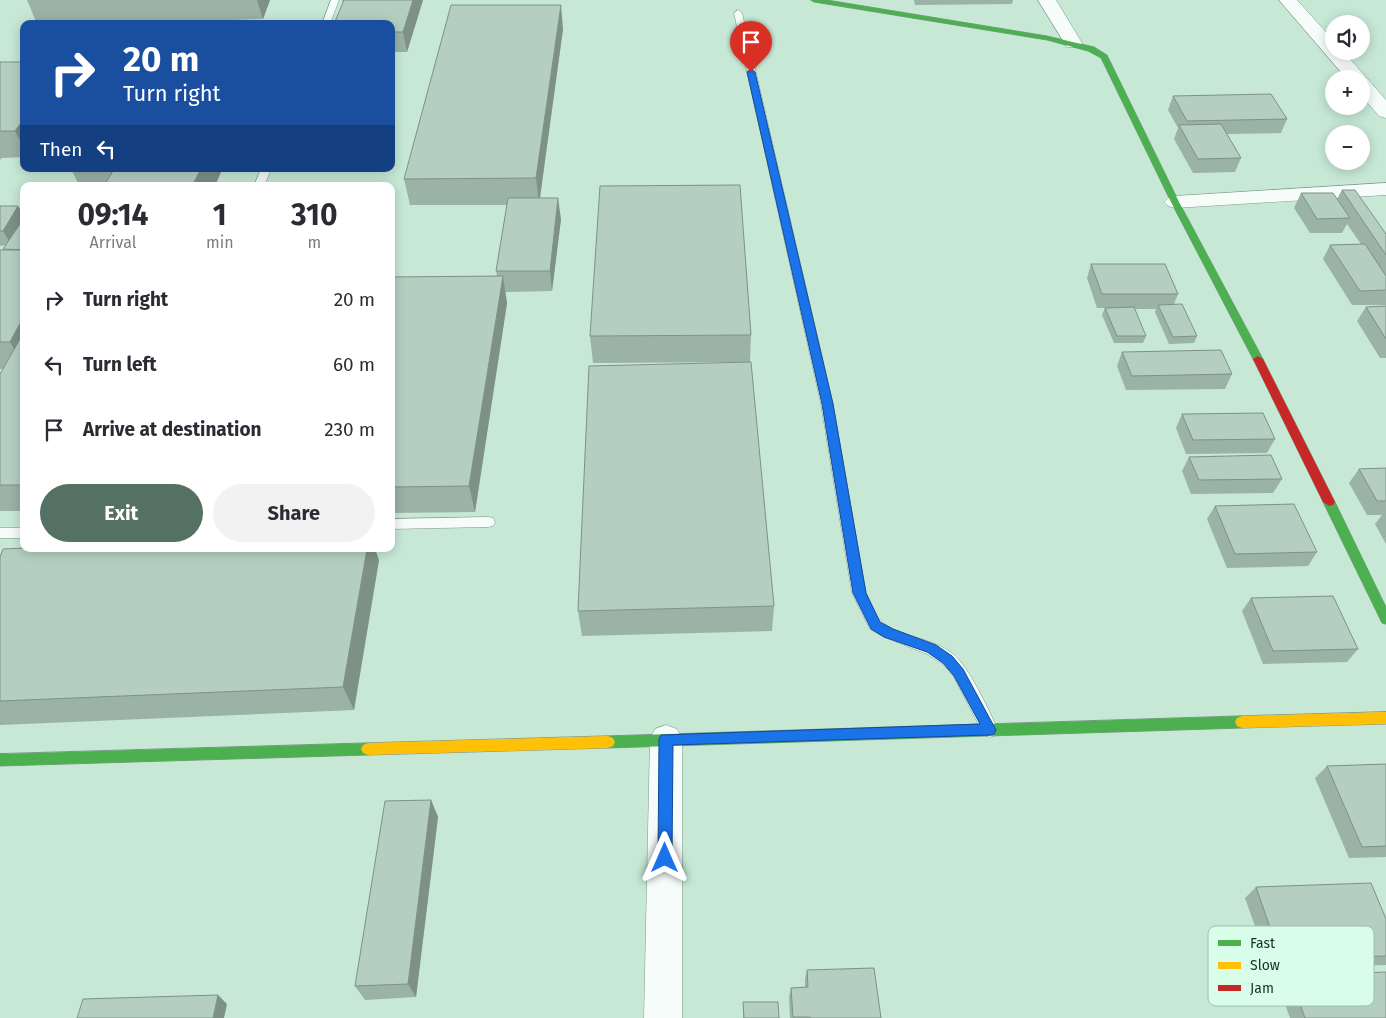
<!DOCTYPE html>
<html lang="en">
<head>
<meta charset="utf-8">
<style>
  :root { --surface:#fff; --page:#f2f2f3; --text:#2b2b33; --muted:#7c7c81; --accent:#557163 }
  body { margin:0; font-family:"Fira Sans",sans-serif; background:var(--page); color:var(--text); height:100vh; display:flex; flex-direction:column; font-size:19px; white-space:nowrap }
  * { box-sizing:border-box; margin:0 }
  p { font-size:16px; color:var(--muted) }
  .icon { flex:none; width:28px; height:28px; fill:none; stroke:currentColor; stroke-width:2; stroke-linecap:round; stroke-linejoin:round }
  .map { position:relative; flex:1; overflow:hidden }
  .sheet { position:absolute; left:20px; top:182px; width:375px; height:370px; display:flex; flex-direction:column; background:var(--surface); border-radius:10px; box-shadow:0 2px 12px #0003 }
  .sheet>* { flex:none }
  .top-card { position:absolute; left:20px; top:20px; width:375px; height:152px; border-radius:10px; box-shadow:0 2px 12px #0003; background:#1a4fa0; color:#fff; overflow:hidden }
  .fabs { position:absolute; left:1325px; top:15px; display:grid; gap:10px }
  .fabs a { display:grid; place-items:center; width:45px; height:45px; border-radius:50%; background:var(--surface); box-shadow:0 2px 12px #0003; font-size:25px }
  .pin { position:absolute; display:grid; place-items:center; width:42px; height:42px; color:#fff; margin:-51px -21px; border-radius:50% 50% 50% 0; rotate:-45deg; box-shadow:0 0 5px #0007 }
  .pin .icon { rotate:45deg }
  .me { position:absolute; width:55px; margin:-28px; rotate:0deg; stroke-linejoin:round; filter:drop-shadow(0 0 4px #0008) }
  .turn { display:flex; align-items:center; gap:18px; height:105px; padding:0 20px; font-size:22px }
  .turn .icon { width:65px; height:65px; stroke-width:2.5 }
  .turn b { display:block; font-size:35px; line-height:42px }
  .then { display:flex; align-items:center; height:48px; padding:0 20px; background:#0003; gap:10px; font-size:19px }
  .eta { display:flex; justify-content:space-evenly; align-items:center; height:85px; text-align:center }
  .eta b { font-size:30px; font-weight:700; line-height:35px }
  .action { display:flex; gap:10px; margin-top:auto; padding:10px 20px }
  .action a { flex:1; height:58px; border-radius:30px; background:var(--accent); color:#fff; font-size:20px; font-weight:700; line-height:58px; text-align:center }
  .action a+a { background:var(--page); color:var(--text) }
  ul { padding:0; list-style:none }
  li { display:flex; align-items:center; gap:15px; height:65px; padding:0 20px }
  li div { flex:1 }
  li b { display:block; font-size:19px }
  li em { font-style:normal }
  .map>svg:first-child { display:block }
</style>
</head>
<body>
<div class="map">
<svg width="1386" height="1018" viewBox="0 0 1386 1018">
  <rect width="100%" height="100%" fill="#c6e8d5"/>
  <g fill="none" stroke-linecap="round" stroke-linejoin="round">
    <defs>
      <g id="lane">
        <path d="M331,0h8l-9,24h-8z"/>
        <path d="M738,10l4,3 91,391 33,189c4,8 8,21 14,27 15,16 54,18 73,34 16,13 36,56 45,76l-2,5 -6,2 -6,-2 -30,-58 -11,-13 -16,-10 -43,-17 -14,-8 -18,-36 -31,-189 -87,-391z"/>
        <path d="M261,169h10l-7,17h-10z"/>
        <path d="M488,517l5,1 2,4 -2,4 -5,1 -97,2v-10z"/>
        <rect x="0" y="528" width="24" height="10"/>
      </g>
      <g id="street">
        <path d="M1038,0h18l26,43 -3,4h-12z"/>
        <path d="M1279,0h18l37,41v10h9l43,49v18l-7,-2 -18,-21v-16h-14z"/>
        <path d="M1386,183v12l-211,13 -7,-2 -4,-4 4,-4 7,-2z"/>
        <path d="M666,725l11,4 5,10v279h-38l6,-279 5,-10z"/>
      </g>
      <g id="fast">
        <path d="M811,0h16l220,36 47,11 13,8 72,147 84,157 -1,2h-8l-1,-2 -82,-157 -70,-144 -13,-7 -41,-11 -233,-38z"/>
        <path d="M1329,498l6,4 51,105v17l-4,-1 -59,-121z"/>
        <path d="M1242,716l5,2 2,4 -2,4 -5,2 -634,20 -5,-2 -2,-4 2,-4 5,-2z"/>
        <path d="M368,743l5,2 2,4 -2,4 -5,2 -368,11v-12z"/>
      </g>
      <g id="slow">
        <path d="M1386,712v12l-144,4 -5,-2 -2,-4 2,-4 5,-2z"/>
        <path d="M608,736l5,2 2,4 -2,4 -5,2 -240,7 -5,-2 -2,-4 2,-4 5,-2z"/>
      </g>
      <path id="jam" d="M1258,356l5,3 72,143 -2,3 -4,1 -6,-4 -70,-143z"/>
    </defs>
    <!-- lane casing -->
    <use href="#lane" stroke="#7d988a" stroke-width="1"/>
    <!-- street casing -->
    <use href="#street" stroke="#7d988a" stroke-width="1"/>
    <!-- fast casing -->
    <use href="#fast" stroke="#7d988a" stroke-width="1"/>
    <!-- slow casing -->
    <use href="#slow" stroke="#7d988a" stroke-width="1"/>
    <!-- jam casing -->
    <use href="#jam" stroke="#7d988a" stroke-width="1"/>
    <!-- lane -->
    <use href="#lane" fill="#f6fcf9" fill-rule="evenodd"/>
    <!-- street -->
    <use href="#street" fill="#f6fcf9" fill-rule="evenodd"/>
    <!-- fast -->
    <use href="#fast" fill="#4caf50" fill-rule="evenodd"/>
    <!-- slow -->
    <use href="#slow" fill="#ffc107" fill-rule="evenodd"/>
    <!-- jam -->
    <use href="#jam" fill="#c62828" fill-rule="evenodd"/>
  </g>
  <!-- wall -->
  <g fill="#9bb2a6">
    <path d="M27,0h243l-7,19 -168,5h-58z"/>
    <path d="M342,0h81l-16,52h-16v-28l-48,-22z"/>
    <path d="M914,0h99l-1,4 -97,1z"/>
    <path d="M563,29l-23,169 21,21 -9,72 -47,1 2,11 -32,209 -84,1v-236l106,-1 -1,-5 11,-66h-97l-6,-26z"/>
    <path d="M0,62h24v95l-22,1 -2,2z"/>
    <path d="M1173,96l114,23 -6,14 -54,1 14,24 -6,14 -42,1 -19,-34 4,-11 -10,-18z"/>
    <path d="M71,169h149l1,3 -6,14h-111l2,-3h-28z"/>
    <path d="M1342,190l44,44v71h-34l-29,-46 7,-14 31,-1 -14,-20 -5,9h-32l-16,-25 7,-15 36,6z"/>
    <path d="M0,206h18l6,10v295h-24v-137l3,-5h-3v-119h3v-1l2,-4 -5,1z"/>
    <path d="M1091,264l87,30 -4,10 23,32 -3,7 -25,1 -14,-32 1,-3h-22l12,27 -3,7h-29l-12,-28 3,-7h-8l-10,-30z"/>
    <path d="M1386,306v52h-6l-23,-37 9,-14z"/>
    <path d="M751,335l-1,27 -157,1 -3,-27z"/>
    <path d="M1122,352l110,22 -7,15 -99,1 -9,-24z"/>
    <path d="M1182,414l93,25 -8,14 -81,1 -10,-26z"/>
    <path d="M1189,457l93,22 -9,14 -82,1 -9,-23z"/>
    <path d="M1386,468v76l-11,-20 7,-9h-15l-18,-32 10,-14z"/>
    <path d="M1215,506l102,46 -9,14 -81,2 -20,-49z"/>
    <path d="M0,557l379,3 -25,150 -354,15z"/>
    <path d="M1251,598l107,51 -11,13 -84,2 -21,-53z"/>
    <path d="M774,606l-2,25 -190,5 -4,-25z"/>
    <path d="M1386,764v93l-37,1 -34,-80 12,-12z"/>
    <path d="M431,800l7,17 -22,180 -51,3 -10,-14z"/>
    <path d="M1256,887l130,32v46l-116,4 -25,-71z"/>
    <path d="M807,970l74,48h-91l-1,-21 2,-9 14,-1v-8z"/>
    <path d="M1290,976l96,42h-96l-12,-33z"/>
    <path d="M743,1002l36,16h-36z"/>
  </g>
  <!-- shaded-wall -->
  <g fill="#7e9187">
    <path d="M257,0h13l-7,19z"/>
    <path d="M413,0h10l-16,52 -4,-20z"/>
    <path d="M561,5l2,24 -24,175 -3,-26z"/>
    <path d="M24,119v29l-9,-17z"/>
    <path d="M109,169h14l-8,14z"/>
    <path d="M201,169h19l1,3 -6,14h-23z"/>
    <path d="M558,198l3,21 -9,72 -2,-20z"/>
    <path d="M18,206l6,10v8l-13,21 -8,-14z"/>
    <path d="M503,276l4,27 -32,209 -6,-26z"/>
    <path d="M24,316v49l-14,-23z"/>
    <path d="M367,549h8l4,11 -25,150 -11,-23z"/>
    <path d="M431,800l7,17 -22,180 -8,-13z"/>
    <path d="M218,995l9,9 -3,14h-11z"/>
  </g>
  <!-- building -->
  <g fill="#b4cfc1" stroke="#7e9187">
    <path d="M344,0h69l-10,32h-12v-8h-57z"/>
    <path d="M451,5h110l-25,173 -132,1z"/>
    <path d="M0,62h24v57l-9,12h-15z"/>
    <path d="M1271,94l16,25 -100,2 -14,-25z"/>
    <path d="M1221,124l20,34 -43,1 -19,-34z"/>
    <path d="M114,169h87l-9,17h-88z"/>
    <path d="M740,185l11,150 -161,1 10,-150z"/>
    <path d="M1342,190h13l31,44v21z"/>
    <path d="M1301,193h32l17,25 -33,1z"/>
    <path d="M508,198h50l-8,73h-54z"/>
    <path d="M0,206h18l-15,25h-3z"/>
    <path d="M22,221h2v29l-21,-1z"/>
    <path d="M1365,244l21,32v14l-26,1 -30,-46z"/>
    <path d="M0,250h24v66l-14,26h-10z"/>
    <path d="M1091,264h74l13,30h-76z"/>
    <path d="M503,276l-34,210 -78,1v-210z"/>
    <path d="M1182,304l15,32 -24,1 -15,-32z"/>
    <path d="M1386,306v33l-20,-32z"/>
    <path d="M1134,307l12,29h-29l-12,-28z"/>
    <path d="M24,332v153h-24v-111z"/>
    <path d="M1221,350l11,24 -100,2 -10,-24z"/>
    <path d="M751,362l23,244 -196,5 11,-245z"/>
    <path d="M1263,413l12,26 -82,1 -11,-26z"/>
    <path d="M1271,455l11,24 -83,1 -10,-23z"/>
    <path d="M1386,468v33h-9l-18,-32z"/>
    <path d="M1294,504l23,48 -82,2 -20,-48z"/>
    <path d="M24,548l343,1 -24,138 -343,14v-144l3,-8z"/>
    <path d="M1333,596l25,53 -85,2 -22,-53z"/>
    <path d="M1386,764v82l-24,1 -35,-81z"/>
    <path d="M431,800l-23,184 -53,2 30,-185z"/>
    <path d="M1371,883l15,36v37l-105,3 -25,-72z"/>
    <path d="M874,968l7,50h-71v-1h-17l-2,-29 17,-1 -1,-17z"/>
    <path d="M1386,972v46h-81l-15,-42z"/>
    <path d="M218,995l-5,23h-136l6,-19z"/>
    <path d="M743,1002h35l1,16h-35z"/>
  </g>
  <!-- route -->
  <path fill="#1a73e8" stroke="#114b97" d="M751,69l4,3 78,332 33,189 14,29 13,7 43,16 16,11 11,13 33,61 -2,4 -4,1 -317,10 -1,113 -2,5 -5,2 -5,-2 -2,-5 1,-119 2,-4 319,-11 -26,-48 -11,-13 -16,-11 -43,-15 -13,-8 -18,-36 -31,-189 -75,-332z"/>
  <!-- legend -->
  <rect x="1208" y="926" width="166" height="80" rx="8" fill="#d8fde8" stroke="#9ec0ae" stroke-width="1"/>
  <rect x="1218" y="940" width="23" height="6" fill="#4caf50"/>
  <rect x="1218" y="962" width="23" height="7" fill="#ffc107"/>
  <rect x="1218" y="985" width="23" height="6" fill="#c62828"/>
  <g font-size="14" fill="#183125">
    <text x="1250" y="948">Fast</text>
    <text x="1250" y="970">Slow</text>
    <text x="1250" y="993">Jam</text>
  </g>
</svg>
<div class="fabs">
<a><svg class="icon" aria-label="sound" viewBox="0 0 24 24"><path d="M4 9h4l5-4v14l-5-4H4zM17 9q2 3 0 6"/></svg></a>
<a>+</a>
<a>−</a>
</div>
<div class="pin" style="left:751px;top:72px;background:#d93025"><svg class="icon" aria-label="arrive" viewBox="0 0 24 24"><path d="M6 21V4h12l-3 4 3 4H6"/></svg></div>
<svg class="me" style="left:665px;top:858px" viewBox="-20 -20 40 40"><path d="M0-17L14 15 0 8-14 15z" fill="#1a73e8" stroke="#fff" stroke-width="4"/></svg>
<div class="top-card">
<div class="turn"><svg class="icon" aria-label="right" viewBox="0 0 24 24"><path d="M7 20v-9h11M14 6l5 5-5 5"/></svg><div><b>20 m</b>Turn right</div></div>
<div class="then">Then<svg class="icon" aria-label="left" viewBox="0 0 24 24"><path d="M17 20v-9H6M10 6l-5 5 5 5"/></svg></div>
</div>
<section class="sheet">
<div class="eta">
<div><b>09:14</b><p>Arrival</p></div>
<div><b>1</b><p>min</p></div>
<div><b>310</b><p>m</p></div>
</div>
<ul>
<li><svg class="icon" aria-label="right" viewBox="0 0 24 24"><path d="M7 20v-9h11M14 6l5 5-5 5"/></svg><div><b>Turn right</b></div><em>20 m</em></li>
<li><svg class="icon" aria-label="left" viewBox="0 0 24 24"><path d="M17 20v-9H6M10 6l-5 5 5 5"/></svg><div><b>Turn left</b></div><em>60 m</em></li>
<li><svg class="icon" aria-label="arrive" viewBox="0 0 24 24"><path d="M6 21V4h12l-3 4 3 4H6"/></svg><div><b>Arrive at destination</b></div><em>230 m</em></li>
</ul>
<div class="action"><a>Exit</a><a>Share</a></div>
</section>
</div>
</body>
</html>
